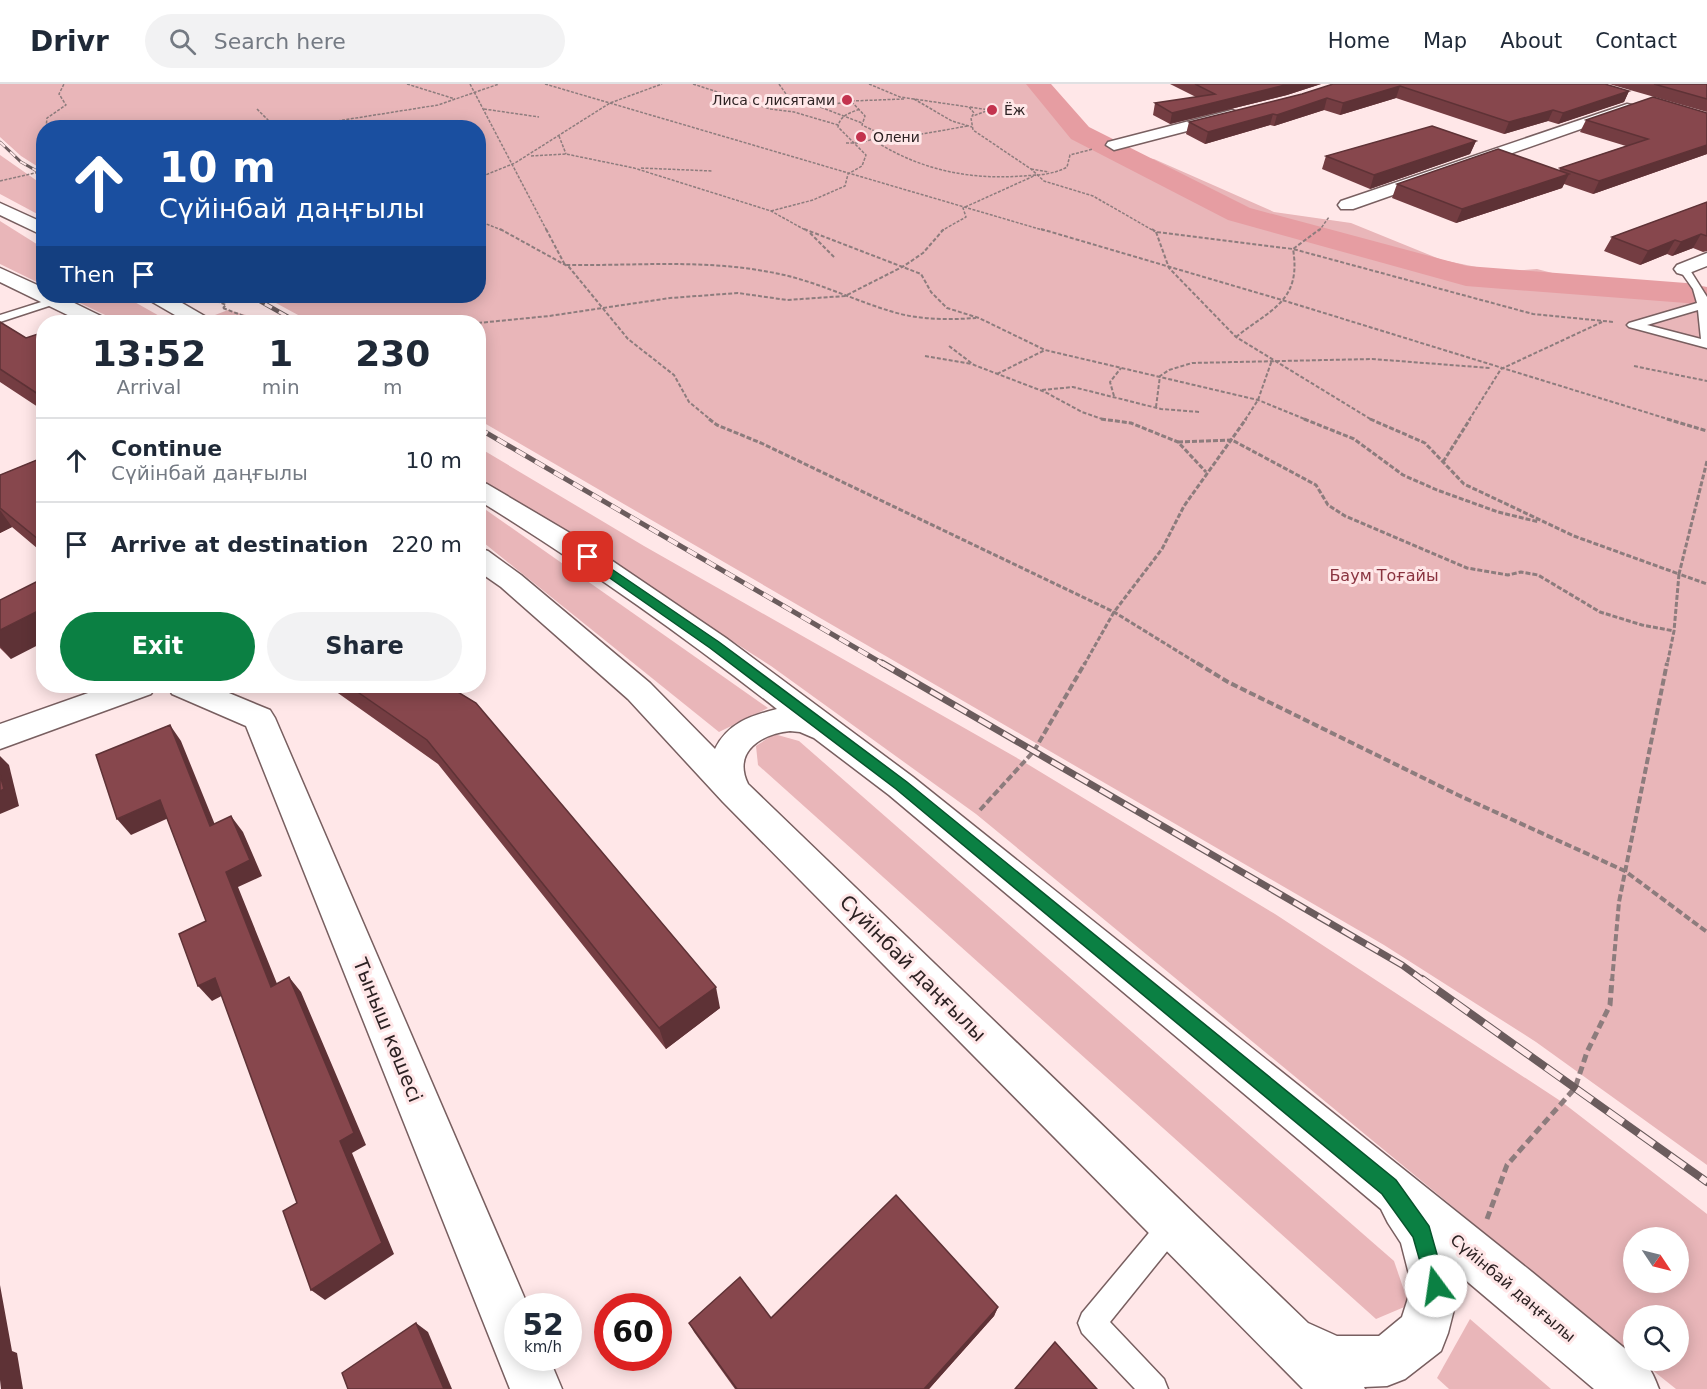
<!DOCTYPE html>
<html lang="en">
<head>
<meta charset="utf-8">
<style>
  :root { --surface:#fff; --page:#f2f2f3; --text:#1f2937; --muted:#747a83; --line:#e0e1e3; --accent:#0b8043 }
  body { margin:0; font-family:"DejaVu Sans",sans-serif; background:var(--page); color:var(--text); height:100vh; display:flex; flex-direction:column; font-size:22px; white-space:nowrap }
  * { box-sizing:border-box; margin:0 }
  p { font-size:20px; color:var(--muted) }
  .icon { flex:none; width:33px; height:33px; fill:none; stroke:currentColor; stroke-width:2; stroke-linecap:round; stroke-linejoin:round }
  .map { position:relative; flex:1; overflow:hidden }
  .panel { position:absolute; left:36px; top:231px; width:450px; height:378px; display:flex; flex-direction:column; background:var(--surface); border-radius:24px; box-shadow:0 3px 15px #0003 }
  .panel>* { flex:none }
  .top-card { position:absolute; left:36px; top:36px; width:450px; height:183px; border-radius:24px; box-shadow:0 3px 15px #0003; background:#1a4fa0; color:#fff; overflow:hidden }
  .needle { width:39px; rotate:125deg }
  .tools { position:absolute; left:1623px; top:1143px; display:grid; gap:12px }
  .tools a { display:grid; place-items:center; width:66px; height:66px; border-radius:50%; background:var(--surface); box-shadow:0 3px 15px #0003; font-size:30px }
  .speed { position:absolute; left:504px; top:1209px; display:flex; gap:12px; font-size:30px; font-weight:700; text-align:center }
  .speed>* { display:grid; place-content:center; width:78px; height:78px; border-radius:50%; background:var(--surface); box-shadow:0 3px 15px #0003; line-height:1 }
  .speed small { font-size:15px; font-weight:400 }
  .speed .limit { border:9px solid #d22; background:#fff; color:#111 }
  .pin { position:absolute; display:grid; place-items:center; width:51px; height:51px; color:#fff; margin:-26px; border-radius:12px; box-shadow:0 3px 9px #0006 }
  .me { position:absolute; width:66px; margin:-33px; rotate:346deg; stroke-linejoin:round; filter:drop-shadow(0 0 4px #0008) }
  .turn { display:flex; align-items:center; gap:21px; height:126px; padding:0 24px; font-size:27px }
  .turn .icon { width:78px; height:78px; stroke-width:2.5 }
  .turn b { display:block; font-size:42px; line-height:51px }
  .then { display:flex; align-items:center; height:57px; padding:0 24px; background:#0003; gap:12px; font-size:22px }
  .eta { display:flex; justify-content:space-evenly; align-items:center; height:102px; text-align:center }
  .eta b { font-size:36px; font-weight:700; line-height:42px }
  .primary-button { display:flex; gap:12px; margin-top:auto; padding:12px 24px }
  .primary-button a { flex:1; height:69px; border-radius:36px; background:var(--accent); color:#fff; font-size:24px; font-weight:700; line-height:69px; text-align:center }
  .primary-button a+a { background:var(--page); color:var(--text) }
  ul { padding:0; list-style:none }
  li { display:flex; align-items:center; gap:18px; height:84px; padding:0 24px; border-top:2px solid var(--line) }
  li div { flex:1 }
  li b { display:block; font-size:22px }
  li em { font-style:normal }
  header { display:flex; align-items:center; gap:36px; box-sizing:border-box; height:84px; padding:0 30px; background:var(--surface); border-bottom:2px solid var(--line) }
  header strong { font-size:28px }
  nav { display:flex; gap:33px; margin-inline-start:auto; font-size:21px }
  .search { width:420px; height:54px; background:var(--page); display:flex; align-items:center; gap:15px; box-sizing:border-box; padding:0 21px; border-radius:33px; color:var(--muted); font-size:22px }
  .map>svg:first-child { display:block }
</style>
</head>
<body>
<header>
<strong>Drivr</strong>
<div class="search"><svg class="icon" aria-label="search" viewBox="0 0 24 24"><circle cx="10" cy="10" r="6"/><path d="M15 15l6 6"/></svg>Search here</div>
<nav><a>Home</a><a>Map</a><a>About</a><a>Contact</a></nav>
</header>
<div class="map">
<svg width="1707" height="1305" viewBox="0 0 1707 1305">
  <rect width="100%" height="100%" fill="#ffe7e8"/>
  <!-- green -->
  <g fill="#e9b6b9" fill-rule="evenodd">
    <path d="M0,0h1048l23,32v8l9,9 34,20 40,6 120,53 77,11 91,37 59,12 36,-3 88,23 82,8v865l-171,-123 -152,-97 -905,-525 -1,-98h-167l-48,-26h215v-168h-434l-1,42 -22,-14 -21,-19z"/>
    <path d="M0,71l43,30v32l-43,-23z"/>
    <path d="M0,137l43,27v37l-43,-21z"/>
    <path d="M65,212h59l46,26h-50z"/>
    <path d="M228,226l44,12h-45l-12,-7z"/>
    <path d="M478,363l166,99 380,216 251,152 287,188 145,112v175h-31l-35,-28 37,-1v-44h-44l-1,39 -657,-541 -205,-148 -292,-188zM1634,1154h44v44h-44z"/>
    <path d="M478,421h1l289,203 -49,24 -240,-193z"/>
    <path d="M774,650l25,7 595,520 15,44 -33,14 -618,-554 -2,-19z"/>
    <path d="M1470,1235l81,70h-102l-12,-11z"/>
  </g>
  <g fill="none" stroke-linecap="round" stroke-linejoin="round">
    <!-- river -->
    <path fill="#e69da2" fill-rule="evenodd" d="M1026,0h25l38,43 161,81 217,58 219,17 21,4v20l-21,-4 -220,-17 -238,-66 -157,-81z"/>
    <defs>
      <g id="service">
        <path d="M1684,182l4,1 19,30v51l-78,-21 -2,-2 2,-2 68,-20 -4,-14 -14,-20zM1698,226l3,29 -54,-14z"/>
        <path d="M54,214l4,1v4l-58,19v-7z"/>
        <path d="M1172,1128l9,4 4,9 -4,9 -71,88 54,57 4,10h-33l-53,-56 -4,-10 4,-10 81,-97z"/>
      </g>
      <g id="minor">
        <path d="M1627,20l5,1 2,3 -2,3 -279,98h-12l-3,-4 3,-4z"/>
        <path d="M1232,26l5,2 3,3 -3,3 -123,32 -8,-5 2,-3z"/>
        <path d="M1707,169v13l-23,9 -7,-2 -3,-4 3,-4z"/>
        <path d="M108,602h48l-5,8 -151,55v-25z"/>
        <path d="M168,602h44l58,24 5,8 253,588h-10v52h31l13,31h-52l-264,-663 -74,-32z"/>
      </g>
      <g id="primary">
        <path d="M0,119l44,20v13l-44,-21z"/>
        <path d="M0,184l44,20v8h16l45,22 4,4h-27l-82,-40z"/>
        <path d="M146,212h24l38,22 4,4h-25l-38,-22z"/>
        <path d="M478,397l9,3 93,55 146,99 187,139 619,495 102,84v4c15,0 20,17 25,29h-65l-138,-117 4,14 -12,47 -7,18 -36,28 -18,7 -23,1 1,2h-62l-580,-587 -95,-103 -127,-112 -23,-16v-23l10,3 33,24 129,108 65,66c13,-26 35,-33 62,-40 -96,-75 -195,-145 -299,-209zM790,647l10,1 14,6 75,57 492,414 7,14 13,20 11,43 -10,31 -23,19h-42l-29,-13 -560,-539c-16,-33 14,-50 42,-53z"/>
      </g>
    </defs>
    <!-- service casing -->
    <use href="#service" stroke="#785f60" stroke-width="3"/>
    <!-- minor casing -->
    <use href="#minor" stroke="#785f60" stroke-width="3"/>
    <!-- primary casing -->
    <use href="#primary" stroke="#785f60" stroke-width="3"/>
    <!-- path-far4 -->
    <g stroke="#8d7c7d" stroke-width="1.5" stroke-dasharray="3 1.5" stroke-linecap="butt">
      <path d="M407,0l48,15"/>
      <path d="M470,0l77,147"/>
      <path d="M545,0l501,147"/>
      <path d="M693,0l77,25 24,3 44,13"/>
      <path d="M779,0l7,10 76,29"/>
      <path d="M869,0l31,13 69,10 5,6 -3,5 2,12 58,39 13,12 49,15 61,35"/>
      <path d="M904,15l-53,2 14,15 -3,9 23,11 19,1 64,-11"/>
      <path d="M914,15l38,22 20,6"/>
      <path d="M820,23l31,-6"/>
      <path d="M970,23l19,3 -16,6"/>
      <path d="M257,25l19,19"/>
      <path d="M484,25l55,8"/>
      <path d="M46,44l1,-10 19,-13 -7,-11 5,-10"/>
      <path d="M293,44l145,-23 61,-21"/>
      <path d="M559,52l7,18"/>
      <path d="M885,52l-7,7c44,27 92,37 144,33 15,-1 31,-1 45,-9l3,-12 23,-6"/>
      <path d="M846,59h14l24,-7"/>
      <path d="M531,72l35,-2 68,14 137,43 36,20"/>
      <path d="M641,84l71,3"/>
      <path d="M1031,85l18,3"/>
      <path d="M478,94l37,-15 95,-60 52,-19"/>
      <path d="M0,97l44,-10"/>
      <path d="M771,127l42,-11 32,-14 3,-12 14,-8 4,-11 -28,-28c2,-12 12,-14 22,-18"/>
      <path d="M478,140l6,-1 20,8"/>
      <path d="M941,147l25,-14 -3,-9 73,-33"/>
      <path d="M1319,147l10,-14"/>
    </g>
    <!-- path-far3 -->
    <g stroke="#8d7c7d" stroke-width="2" stroke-dasharray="4 2" stroke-linecap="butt">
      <path d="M500,145l69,38 59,72 46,36 15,27 22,18"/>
      <path d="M546,145l19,36c67,1 138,-6 204,7 43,7 81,27 121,39 28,9 57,9 86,7"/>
      <path d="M804,145l117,45 10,18 16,16 32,10 66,32 213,50 49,20"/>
      <path d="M1041,145l241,71 389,120"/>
      <path d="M1152,145l4,3 137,17 240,65 81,8"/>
      <path d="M1156,148l13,36 67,69 136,83"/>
      <path d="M810,149l25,25"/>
      <path d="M205,212l21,9 -3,3"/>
      <path d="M223,224l36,14"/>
      <path d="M303,238l76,-4 43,4"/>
      <path d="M478,239l71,-7 121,-18 68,-5 49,7 58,-4 59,-30 19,-13 21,-24"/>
      <path d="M1236,253c33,-27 66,-35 57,-88l27,-20"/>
      <path d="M949,262l25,19 71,27 37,20 23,8"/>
      <path d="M925,272l47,8"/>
      <path d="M1634,282l73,15"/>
      <path d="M997,290l48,-24"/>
      <path d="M1042,306l31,-3 88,22 39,3"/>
      <path d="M1114,312l-4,-14 11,-14"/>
      <path d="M1156,323l4,-31 9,-6 23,-7 180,-4 118,9"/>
      <path d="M1245,336l13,-20 14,-40"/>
      <path d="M1469,336l32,-51 101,-47"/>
    </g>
    <!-- path-far2 -->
    <g stroke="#8d7c7d" stroke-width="3" stroke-dasharray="5 2" stroke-linecap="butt">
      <path d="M709,335l8,6 44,18 353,169 86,53"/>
      <path d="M1101,335l30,4 47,19 28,30"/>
      <path d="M1304,335l50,20 49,36 34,15 61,22 41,10"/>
      <path d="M1370,335l55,24 39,41 110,52 105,38 -5,57 -7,34"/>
      <path d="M1667,335l40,12"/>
      <path d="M1178,358l54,-2 84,45 12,20 17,11 122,52 41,7 13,-3 17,3 62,37 42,13 32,6"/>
      <path d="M1707,377l-28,113 28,10"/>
      <path d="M1443,378l27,-43"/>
      <path d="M1084,581l30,-53 48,-63 22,-43 62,-87"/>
    </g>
    <!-- path-far1 -->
    <g stroke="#8d7c7d" stroke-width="4" stroke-dasharray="7 3" stroke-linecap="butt">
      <path d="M1197,579l31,19 230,113 167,76 82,61"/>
      <path d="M980,726l54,-59 51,-88"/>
      <path d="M1612,897l7,-79 48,-239"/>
    </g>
    <!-- path -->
    <path stroke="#8d7c7d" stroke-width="5" stroke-dasharray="8 4.5" stroke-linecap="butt" d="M1487,1135l20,-54 68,-77 12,-36 23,-47 2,-26"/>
    <!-- service -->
    <use href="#service" fill="#fff" fill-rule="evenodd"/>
    <!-- minor -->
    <use href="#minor" fill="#fff" fill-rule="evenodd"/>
    <!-- primary -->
    <use href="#primary" fill="#fff" fill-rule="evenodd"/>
    <defs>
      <path id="rail-far4" d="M0,58l21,20 23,13"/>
      <path id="rail-far3" d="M251,212l46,26"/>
      <path id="rail-far2" d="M478,344l407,237"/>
      <path id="rail-far1" d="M882,579l520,302 22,16"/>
      <path id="rail" d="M1422,895l285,203"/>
    </defs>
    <!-- rail-far4 casing -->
    <use href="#rail-far4" stroke="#6b5c5d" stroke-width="3"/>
    <!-- rail-far3 casing -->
    <use href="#rail-far3" stroke="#6b5c5d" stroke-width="4.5"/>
    <!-- rail-far2 casing -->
    <use href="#rail-far2" stroke="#6b5c5d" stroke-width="5"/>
    <!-- rail-far1 casing -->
    <use href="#rail-far1" stroke="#6b5c5d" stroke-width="7"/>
    <!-- rail casing -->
    <use href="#rail" stroke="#6b5c5d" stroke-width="8"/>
    <!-- rail-far4 -->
    <use href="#rail-far4" stroke="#ffe7e8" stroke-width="2" stroke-dasharray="7" stroke-linecap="butt"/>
    <!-- rail-far3 -->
    <use href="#rail-far3" stroke="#ffe7e8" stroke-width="3" stroke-dasharray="8" stroke-linecap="butt"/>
    <!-- rail-far2 -->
    <use href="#rail-far2" stroke="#ffe7e8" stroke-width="4" stroke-dasharray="11" stroke-linecap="butt"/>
    <!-- rail-far1 -->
    <use href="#rail-far1" stroke="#ffe7e8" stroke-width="4.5" stroke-dasharray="14" stroke-linecap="butt"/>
    <!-- rail -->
    <use href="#rail" stroke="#ffe7e8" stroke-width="6" stroke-dasharray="19" stroke-linecap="butt"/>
  </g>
  <!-- wall -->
  <g fill="#743d42">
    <path d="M1170,0h151l-34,11 -117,29 -17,-9 2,-12 41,-6z"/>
    <path d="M1333,0l296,7 -5,11 -66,22 -10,-3 -44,13 -108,-36 -56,17 -16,-5 -50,16 -4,-1 -65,19 -19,-10 3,-12 113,-28z"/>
    <path d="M1609,0h98v28z"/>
    <path d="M1707,29v41l-114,40 -29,-10 -2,4 -106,35 -64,-25 5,-14 162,-13 1,-3 66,-22 -46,-14 6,-12z"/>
    <path d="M1476,57l-6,13 -100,35 -48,-20 4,-13z"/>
    <path d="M1707,118v49l-4,1 -10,-4 -21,8 -5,-2 -27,11 -36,-14 8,-14z"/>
    <path d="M0,238l26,16 18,-6v79l-44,-29z"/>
    <path d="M44,373v97l-32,-27 -12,6v-58z"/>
    <path d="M0,516l11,59 -11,-11z"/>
    <path d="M328,602h120l272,322 -54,41 -228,-285z"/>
    <path d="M998,1223l-4,9 -65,73h-194l-41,-57 -5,-9 82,-5z"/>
  </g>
  <!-- shaded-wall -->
  <g fill="#5e3236">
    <path d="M1289,0h32l-34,11 -117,29 2,-11z"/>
    <path d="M1400,2l-4,12 -56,17 3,-12z"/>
    <path d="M1629,7l-5,11 -66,22 5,-11z"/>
    <path d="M1327,14l-3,12 -50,16 3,-11z"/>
    <path d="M1553,26l-5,11 -44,13 5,-12z"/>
    <path d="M1273,30l-3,11 -65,19 3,-12z"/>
    <path d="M1476,57l-6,13 -100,35 4,-14z"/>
    <path d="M1707,61v9l-114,40 6,-13z"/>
    <path d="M1569,90l-7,14 -106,35 6,-14z"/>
    <path d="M1701,150l-8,14 -21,8 9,-14z"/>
    <path d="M1675,156l-8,14 -27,11 8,-14z"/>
    <path d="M0,426l12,17 -12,6z"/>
    <path d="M44,524v34l-33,17 -11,-13v-16z"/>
    <path d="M170,641l11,16 41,101 -12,-16z"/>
    <path d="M0,672l9,9 10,41 -19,8z"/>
    <path d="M160,716l13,16 -42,19 -14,-16z"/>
    <path d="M231,732l12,16 19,44 -24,11 46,114 -13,-14 -45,-115z"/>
    <path d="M289,893l12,15 65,153 -14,8 42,101 -69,46 -14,-10z"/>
    <path d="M215,894l14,14 -17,9 -14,-15z"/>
    <path d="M716,903l4,21 -54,41 -7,-21z"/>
    <path d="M0,1201l12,66 5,2 6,36h-22l-1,-9z"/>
    <path d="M998,1223l-4,9 -65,73h-5z"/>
    <path d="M416,1239l12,9 24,57h-8z"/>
  </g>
  <!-- building -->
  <g fill="#87474d" stroke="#5e3236" stroke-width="1.5">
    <path d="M1195,0h94l-117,29 -17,-10 60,-9z"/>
    <path d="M1333,0h272l24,7 -66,22 -10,-3 -44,12 -109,-36 -57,17 -16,-5 -50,17 -4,-1 -65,18 -19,-10 113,-28z"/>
    <path d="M1654,0h53v15z"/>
    <path d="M1653,13l54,16v32l-108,36 -39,-13 88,-29 -62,-19z"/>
    <path d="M1432,42l44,15 -102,34 -48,-19z"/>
    <path d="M1498,65l71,25 -107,35 -65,-25z"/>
    <path d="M1707,118v34l-6,-2 -20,8 -6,-2 -27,11 -36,-14z"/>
    <path d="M81,236l4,2h-12z"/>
    <path d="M0,238l26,16 18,-6v66l-44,-29z"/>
    <path d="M44,373v87l-44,-36v-33z"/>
    <path d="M44,494v30l-44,22v-30z"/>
    <path d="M349,602h99l28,17 240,284 -57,41 -232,-288z"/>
    <path d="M170,641l40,101 21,-10 19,44 -24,12 45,115 18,-10 42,100 23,56 -14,8 42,102 -71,47 -28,-79 14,-8 -82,-225 -17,8 -19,-52 27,-13 -46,-121 -43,19 -21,-64z"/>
    <path d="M0,691l4,14 -4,2z"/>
    <path d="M896,1111l102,112 -74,82h-187l-48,-66 51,-46 31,41z"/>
    <path d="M416,1239l28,66h-96l-6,-16z"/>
    <path d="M1055,1258l42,47h-82z"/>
  </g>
  <!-- route -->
  <path fill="#0b8043" stroke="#07532c" stroke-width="1.5" d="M588,469l131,89 188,140 489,398 33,46 17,60 -3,7 -7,3 -7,-3 -16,-56 -31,-43 -486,-405 -186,-141 -126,-88 -2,-3z"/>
  <!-- markers -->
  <g fill="#c3334e" stroke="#ffe7e8" stroke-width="2">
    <circle cx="847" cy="16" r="6"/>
    <circle cx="992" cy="26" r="6"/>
    <circle cx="861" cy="53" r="6"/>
  </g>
  <g text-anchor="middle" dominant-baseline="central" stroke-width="6" stroke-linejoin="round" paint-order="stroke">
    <!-- far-poi labels -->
    <g font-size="14" fill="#2d2223" stroke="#ffe7e8" text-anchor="start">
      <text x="835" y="16" text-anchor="end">Лиса с лисятами</text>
      <text x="1004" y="26">Ёж</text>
      <text x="873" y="53">Олени</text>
    </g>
    <!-- park labels -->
    <g font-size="16" fill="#8a3440" stroke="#ffe7e8">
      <text x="1384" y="491">Баум Тоғайы</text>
    </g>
    <!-- street labels -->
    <g font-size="16" fill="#2d2223" stroke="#ffe7e8">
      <text transform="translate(1513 1204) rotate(40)">Сүйінбай даңғылы</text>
    </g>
    <!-- near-street labels -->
    <g font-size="20" fill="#2d2223" stroke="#ffe7e8">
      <text transform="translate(913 884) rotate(45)">Сүйінбай даңғылы</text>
      <text transform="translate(388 946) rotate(68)">Тыныш көшесі</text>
    </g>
  </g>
</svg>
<div class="tools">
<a><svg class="needle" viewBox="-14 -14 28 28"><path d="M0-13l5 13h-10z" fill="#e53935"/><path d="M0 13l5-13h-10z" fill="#747a83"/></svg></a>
<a><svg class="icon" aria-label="search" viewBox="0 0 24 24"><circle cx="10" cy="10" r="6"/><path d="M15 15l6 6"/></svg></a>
</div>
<div class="speed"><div>52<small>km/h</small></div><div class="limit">60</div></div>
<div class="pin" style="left:588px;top:473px;background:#d93025"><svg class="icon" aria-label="arrive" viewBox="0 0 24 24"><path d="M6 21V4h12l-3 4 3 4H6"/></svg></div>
<svg class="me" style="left:1436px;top:1202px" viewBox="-20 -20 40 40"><circle r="19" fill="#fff"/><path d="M0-13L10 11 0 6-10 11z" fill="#0b8043"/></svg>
<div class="top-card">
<div class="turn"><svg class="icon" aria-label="ahead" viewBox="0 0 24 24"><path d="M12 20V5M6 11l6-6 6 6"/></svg><div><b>10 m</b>Сүйінбай даңғылы</div></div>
<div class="then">Then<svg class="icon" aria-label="arrive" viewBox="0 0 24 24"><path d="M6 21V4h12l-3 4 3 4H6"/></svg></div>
</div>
<section class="panel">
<div class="eta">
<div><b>13:52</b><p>Arrival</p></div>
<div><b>1</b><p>min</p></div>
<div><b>230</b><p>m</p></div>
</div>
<ul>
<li><svg class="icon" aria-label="ahead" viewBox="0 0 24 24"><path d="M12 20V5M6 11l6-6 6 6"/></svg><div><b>Continue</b><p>Сүйінбай даңғылы</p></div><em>10 m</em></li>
<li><svg class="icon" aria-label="arrive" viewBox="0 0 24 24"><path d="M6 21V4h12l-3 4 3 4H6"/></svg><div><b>Arrive at destination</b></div><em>220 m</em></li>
</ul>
<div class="primary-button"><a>Exit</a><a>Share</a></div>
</section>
</div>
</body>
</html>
